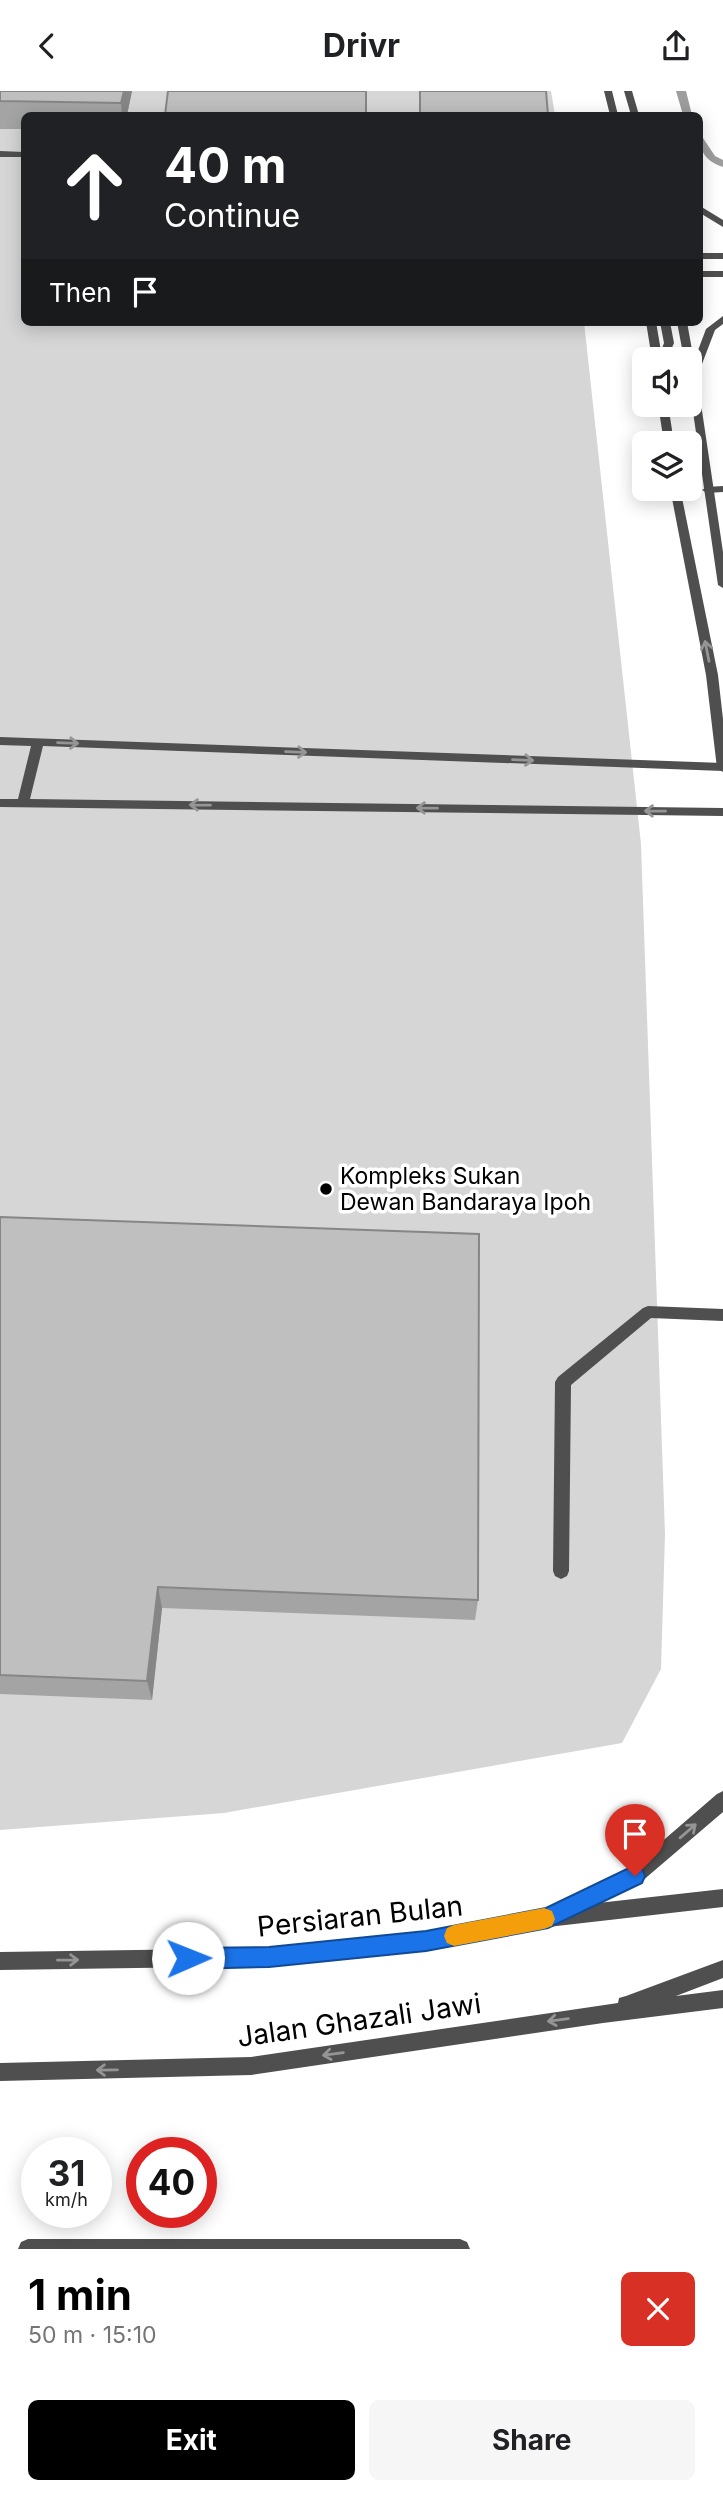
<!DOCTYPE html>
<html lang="en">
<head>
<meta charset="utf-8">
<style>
  :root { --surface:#fff; --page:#f6f6f6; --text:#202124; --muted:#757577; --accent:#000 }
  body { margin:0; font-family:Inter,sans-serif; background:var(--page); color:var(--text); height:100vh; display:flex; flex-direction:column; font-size:26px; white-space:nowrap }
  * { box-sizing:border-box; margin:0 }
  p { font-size:23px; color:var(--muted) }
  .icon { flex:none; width:38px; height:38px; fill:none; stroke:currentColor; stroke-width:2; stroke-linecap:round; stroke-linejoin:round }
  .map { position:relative; height:2158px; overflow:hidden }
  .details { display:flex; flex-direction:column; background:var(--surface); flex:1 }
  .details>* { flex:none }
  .banner { position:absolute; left:21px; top:21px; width:682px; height:214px; border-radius:10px; box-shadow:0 4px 18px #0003; background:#202124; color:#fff; overflow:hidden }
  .buttons { position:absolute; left:632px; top:256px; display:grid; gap:14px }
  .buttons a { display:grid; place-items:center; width:70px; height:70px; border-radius:10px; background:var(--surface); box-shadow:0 4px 18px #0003; font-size:35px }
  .speed { position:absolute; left:21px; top:2046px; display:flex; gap:14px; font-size:35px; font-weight:700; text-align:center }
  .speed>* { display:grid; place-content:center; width:91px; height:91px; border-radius:50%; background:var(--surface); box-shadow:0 4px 18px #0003; line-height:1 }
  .speed small { font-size:18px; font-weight:400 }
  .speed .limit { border:10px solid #d22; background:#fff; color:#111 }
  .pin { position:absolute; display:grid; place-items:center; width:60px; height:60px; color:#fff; margin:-72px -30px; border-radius:50% 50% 50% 0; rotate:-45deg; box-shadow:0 0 7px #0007 }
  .pin .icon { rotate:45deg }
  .me { position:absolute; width:77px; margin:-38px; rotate:89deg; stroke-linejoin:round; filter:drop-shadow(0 0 5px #0008) }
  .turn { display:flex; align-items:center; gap:24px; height:147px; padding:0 28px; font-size:32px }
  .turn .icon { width:91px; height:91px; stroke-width:2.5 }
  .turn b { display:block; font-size:49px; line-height:60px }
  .then { display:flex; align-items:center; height:66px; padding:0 28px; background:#0003; gap:14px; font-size:26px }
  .round { display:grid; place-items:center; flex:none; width:74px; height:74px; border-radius:10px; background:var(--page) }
  .overview { display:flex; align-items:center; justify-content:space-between; height:119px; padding:0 28px }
  h1 { font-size:42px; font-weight:700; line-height:52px; color:var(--accent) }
  .action { display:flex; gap:14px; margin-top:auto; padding:14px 28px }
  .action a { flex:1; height:80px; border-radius:10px; background:var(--accent); color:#fff; font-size:28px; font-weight:700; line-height:80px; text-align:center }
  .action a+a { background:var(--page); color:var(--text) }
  header { display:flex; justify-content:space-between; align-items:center; height:91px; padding:0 28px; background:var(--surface); font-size:32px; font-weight:700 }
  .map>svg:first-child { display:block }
</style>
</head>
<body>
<header><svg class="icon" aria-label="back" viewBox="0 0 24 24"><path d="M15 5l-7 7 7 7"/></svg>Drivr<svg class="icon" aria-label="share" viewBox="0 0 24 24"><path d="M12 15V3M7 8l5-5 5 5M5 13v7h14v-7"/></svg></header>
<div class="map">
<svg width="723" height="2158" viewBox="0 0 723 2158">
  <rect width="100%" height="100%" fill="#fff"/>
  <!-- green -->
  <path fill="#d6d6d6" d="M0,0h551l4,24h-531v207h560l57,522 24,690 -4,135 -39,74 -398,70 -224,17z"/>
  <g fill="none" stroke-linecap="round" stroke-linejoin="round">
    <!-- stream -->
    <g fill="#9d9d9d" fill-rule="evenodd">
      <path d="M676,0h10l6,24h-9z"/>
      <path d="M700,46l3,1 12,18 8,4v7c-15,-5 -23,-13 -23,-30z"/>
    </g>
    <!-- service -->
    <g fill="#4f4f4f" fill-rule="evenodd">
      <path d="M0,60l24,1v5h-24z"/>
      <path d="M723,395v6l-16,1 -5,-3 5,-3z"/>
      <path d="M0,646l723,26v8l-680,-25 -13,53 693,9v8l-723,-9v-8h18l13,-53 -31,-1z"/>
      <path d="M648,1215l75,3v12l-72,-3 -80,67 -2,186 -2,5 -6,3 -6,-3 -2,-5 2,-189 3,-5 85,-69z"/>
    </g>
    <!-- minor -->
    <path fill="#4f4f4f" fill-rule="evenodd" d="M28,2148h432l7,3 3,7h-452l3,-7z"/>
    <!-- tertiary -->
    <g fill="#4f4f4f" fill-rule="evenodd">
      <path d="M604,0h8l6,24h-8z"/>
      <path d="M624,0h8l7,24h-8z"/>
      <path d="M700,115l23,14v7l-23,-14z"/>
      <rect x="700" y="162" width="23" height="6"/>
      <rect x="700" y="180" width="23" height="6"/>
      <path d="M723,225v8l-8,6 -18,47 26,175v36l-5,-3 -28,-194v-32h-6l-7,-37h10l7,39 12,-32z"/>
      <path d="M646,231h10l5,29 3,-8 -4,-21h10l4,21 -7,16h-15z"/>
      <path d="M658,313h10l6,39h-10z"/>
      <path d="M670,397h10l38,187 5,44v53l-6,-4 -11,-93z"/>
      <path d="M723,1700v21l-82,70 -43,21 125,-14v18l-175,20 -122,23 -157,16 -269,4v-18l269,-4 157,-16 125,-23 78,-39 88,-76z"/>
      <path d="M723,1869v18l-47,18 47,-6v18l-120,15 -352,52 -251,6v-18l251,-6 367,-54 1,-5 7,-2z"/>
    </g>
  </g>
  <!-- wall -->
  <g fill="#a4a4a4">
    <path d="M0,0h132l-5,24h-103v14h-24z"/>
    <path d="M0,1126l478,383 -3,20 -313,-12 -10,92 -152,-6z"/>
  </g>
  <!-- shaded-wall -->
  <g fill="#868686">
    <path d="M124,0h8l-5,24h-5l-1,-12z"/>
    <path d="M158,1496l4,21 -10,92 -5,-19z"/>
  </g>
  <!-- building -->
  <g fill="#bfbfbf" stroke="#868686" stroke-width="2">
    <path d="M0,0h124l-3,12 -121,-2z"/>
    <path d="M168,0h198v24h-201z"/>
    <path d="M420,0h126l2,24h-128z"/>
    <path d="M0,1126l479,17 -1,366 -320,-13 -11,94 -147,-6z"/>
  </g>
  <!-- one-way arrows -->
  <defs><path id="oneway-shaft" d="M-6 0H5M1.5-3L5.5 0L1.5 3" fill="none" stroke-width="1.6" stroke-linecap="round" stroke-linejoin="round" transform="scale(1.75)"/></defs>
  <g stroke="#959595">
    <use href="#oneway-shaft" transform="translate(707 560) rotate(-101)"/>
    <use href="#oneway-shaft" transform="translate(68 652) rotate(2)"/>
    <use href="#oneway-shaft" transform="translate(296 661) rotate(2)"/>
    <use href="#oneway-shaft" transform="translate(523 669) rotate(2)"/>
    <use href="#oneway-shaft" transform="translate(200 714) rotate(-179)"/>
    <use href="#oneway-shaft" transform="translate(427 717) rotate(-179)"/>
    <use href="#oneway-shaft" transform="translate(655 720) rotate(-179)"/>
    <use href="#oneway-shaft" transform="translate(688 1740) rotate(-41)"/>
    <use href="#oneway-shaft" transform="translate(68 1869) rotate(-1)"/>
    <use href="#oneway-shaft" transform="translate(558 1929) rotate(172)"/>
    <use href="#oneway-shaft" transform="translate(333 1963) rotate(172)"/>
    <use href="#oneway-shaft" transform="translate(107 1979) rotate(179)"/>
  </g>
  <!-- route -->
  <path fill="#1a73e8" stroke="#114b97" stroke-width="2" d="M635,1774l7,3 3,8 -3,7 -94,45 -122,23 -157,16 -81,2 -7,-3 -3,-8 3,-7 7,-3 81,-1 157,-16 120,-23z"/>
  <!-- slow -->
  <path fill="#f59e0b" d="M544,1817l8,3 3,8 -3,7 -8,3 -90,17 -7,-3 -3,-7 3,-8 7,-3z"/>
  <!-- markers -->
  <circle fill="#000" stroke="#fff" stroke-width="2.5" cx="326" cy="1098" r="7"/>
  <g text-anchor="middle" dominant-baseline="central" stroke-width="7" stroke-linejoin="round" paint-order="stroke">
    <!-- poi labels -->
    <g font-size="23" fill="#000" stroke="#fff" text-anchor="start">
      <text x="340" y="1085">Kompleks Sukan<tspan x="340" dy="26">Dewan Bandaraya Ipoh</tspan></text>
    </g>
    <!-- near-street labels -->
    <g font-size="28" fill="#000" stroke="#fff">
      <text transform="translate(360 1825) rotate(-6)">Persiaran Bulan</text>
      <text transform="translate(359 1929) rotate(-8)">Jalan Ghazali Jawi</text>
    </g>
  </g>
</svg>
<div class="buttons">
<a><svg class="icon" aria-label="sound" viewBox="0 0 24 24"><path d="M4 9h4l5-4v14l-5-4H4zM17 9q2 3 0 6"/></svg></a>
<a><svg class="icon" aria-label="layers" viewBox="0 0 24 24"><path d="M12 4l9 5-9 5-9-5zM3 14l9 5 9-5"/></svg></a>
</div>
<div class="speed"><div>31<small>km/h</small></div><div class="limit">40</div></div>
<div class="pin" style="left:635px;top:1785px;background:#d93025"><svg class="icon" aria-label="arrive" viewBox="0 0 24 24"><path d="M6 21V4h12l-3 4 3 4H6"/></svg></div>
<svg class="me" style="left:188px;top:1867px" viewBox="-20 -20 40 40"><circle r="19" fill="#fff"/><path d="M0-13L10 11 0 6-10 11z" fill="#1a73e8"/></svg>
<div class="banner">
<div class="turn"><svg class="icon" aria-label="ahead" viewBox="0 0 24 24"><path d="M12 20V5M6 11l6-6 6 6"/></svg><div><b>40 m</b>Continue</div></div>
<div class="then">Then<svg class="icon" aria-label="arrive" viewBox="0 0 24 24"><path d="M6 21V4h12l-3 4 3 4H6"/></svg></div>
</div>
</div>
<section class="details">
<div class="overview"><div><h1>1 min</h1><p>50 m · 15:10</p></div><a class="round" style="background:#d93025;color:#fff"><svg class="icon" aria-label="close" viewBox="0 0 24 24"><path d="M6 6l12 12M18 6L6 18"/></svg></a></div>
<div class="action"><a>Exit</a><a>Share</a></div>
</section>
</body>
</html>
